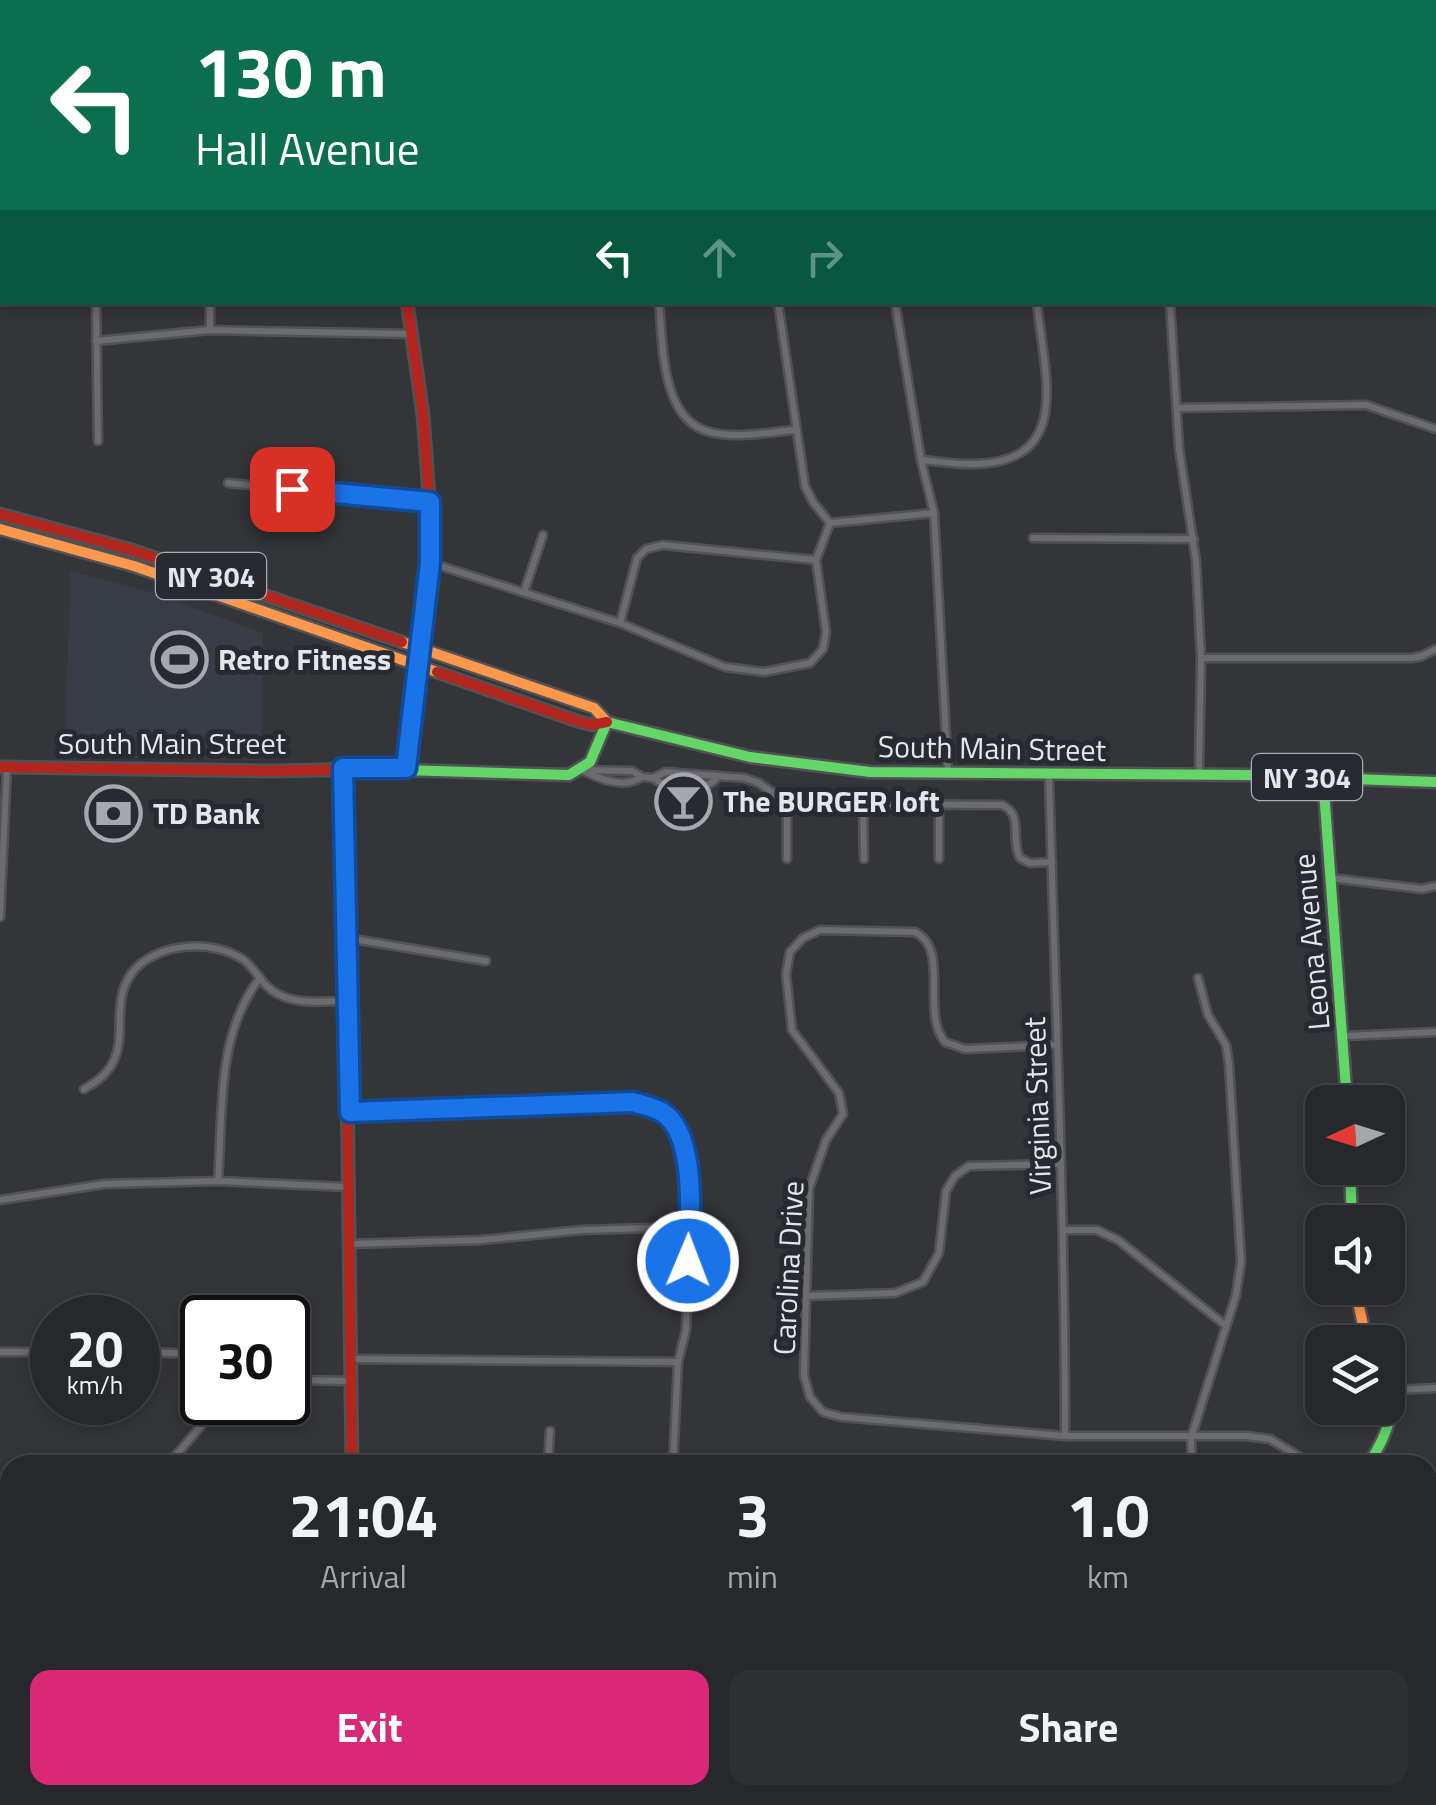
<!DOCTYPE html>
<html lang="en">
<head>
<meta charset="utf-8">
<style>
  :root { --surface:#27282b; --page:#2f3033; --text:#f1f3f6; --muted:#a4a6a9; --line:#434447; --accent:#db2777 }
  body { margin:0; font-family:"Titillium Web",sans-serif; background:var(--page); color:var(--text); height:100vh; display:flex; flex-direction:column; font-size:38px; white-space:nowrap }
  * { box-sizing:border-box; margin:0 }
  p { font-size:32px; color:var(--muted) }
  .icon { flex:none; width:55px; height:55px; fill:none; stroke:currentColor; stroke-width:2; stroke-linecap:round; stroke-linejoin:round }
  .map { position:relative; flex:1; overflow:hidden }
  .panel { position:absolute; left:0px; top:1455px; width:1438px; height:350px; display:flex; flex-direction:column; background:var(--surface); border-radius:30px 30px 0 0; box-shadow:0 5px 15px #0003,0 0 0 2px var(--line) }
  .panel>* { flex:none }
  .guide { position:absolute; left:0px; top:0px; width:1438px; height:305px; box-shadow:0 5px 15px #0003,0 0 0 2px var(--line); background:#0b6e4f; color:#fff; overflow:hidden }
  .needle { width:65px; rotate:266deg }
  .fabs { position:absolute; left:1305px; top:1085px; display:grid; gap:20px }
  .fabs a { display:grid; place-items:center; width:100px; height:100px; border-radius:20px; background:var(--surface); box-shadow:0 5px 15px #0003,0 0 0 2px var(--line); font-size:50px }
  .speed { position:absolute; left:30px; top:1295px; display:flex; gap:20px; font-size:50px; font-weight:700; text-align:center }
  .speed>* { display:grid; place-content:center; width:130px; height:130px; border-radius:50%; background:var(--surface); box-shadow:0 5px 15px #0003,0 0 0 2px var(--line); line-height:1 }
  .speed small { font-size:25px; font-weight:400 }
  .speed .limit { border:5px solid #111; border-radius:15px; background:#fff; color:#111 }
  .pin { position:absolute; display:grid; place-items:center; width:85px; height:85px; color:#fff; margin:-42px; border-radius:20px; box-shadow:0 5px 15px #0006 }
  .me { position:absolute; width:110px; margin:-55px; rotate:1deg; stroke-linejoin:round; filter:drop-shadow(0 0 8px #0008) }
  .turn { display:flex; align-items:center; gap:35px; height:210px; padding:0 30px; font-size:45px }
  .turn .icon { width:130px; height:130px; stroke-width:2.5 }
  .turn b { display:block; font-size:70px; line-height:85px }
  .lanes { display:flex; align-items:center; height:95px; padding:0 30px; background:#0003; justify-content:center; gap:50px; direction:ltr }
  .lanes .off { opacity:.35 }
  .eta { display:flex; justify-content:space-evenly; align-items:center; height:170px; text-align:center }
  .eta b { font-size:60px; font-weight:700; line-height:70px }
  .action { display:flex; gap:20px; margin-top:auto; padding:20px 30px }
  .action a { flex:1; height:115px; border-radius:20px; background:var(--accent); color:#fff; font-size:40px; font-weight:700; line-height:115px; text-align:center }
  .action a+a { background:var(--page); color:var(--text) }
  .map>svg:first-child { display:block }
</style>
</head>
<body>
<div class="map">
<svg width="1436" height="1805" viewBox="0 0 1436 1805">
  <rect width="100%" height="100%" fill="#343539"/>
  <!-- built -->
  <path fill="#373c47" d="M70,571l81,21 112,41 -2,127 -196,-3z"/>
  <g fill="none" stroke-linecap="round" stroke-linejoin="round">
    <defs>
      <g id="street">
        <path d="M275,0l22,2"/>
        <path d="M597,0l1,2"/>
        <path d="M732,0l1,2"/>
        <path d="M1152,0v2"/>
        <path d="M1417,0v2"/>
        <path d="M141,2l3,-2"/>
        <path d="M0,34h2"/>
        <path d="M1435,83h1"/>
        <path d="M0,156h2"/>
        <path d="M0,271h1"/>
        <path d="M1435,278l1,1"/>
        <path d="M96,302l2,139"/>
        <path d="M659,302c4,40 1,118 51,130 27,7 58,0 85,-2"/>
        <path d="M778,302l27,184 8,16 17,21"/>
        <path d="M895,302l26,158 13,53 14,260"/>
        <path d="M1170,302l9,146 17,113 5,97 -2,115"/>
        <path d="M210,330v-28"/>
        <path d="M96,341l114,-11 200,4"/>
        <path d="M1177,408l189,-3 70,24"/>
        <path d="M921,460c17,1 36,5 54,4 100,-2 68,-93 62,-162"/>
        <path d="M228,483l201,19"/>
        <path d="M830,523l104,-10"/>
        <path d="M1033,538l161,1"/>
        <path d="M431,563l189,60 105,44 39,5 46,-9 13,-14 3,-17 -10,-72 14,-37"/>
        <path d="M524,592l19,-57"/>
        <path d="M620,623l17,-65 9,-9 17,-4 153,15"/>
        <path d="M1201,658h211l10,-2 14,-7"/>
        <path d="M584,770l48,1 10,6 11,1 12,-6 80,6 14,5 25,18 12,3 206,1c22,9 8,35 18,53l10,5 22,-1"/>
        <path d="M584,771c17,9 40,18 58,6"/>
        <path d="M1049,775c6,220 16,441 16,661"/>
        <path d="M653,778c16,12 54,16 65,-2"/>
        <path d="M787,803v56"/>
        <path d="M863,804l1,55"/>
        <path d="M939,804v55"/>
        <path d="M1331,878l91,11 14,-3"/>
        <path d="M0,917l7,-149"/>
        <path d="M347,938l139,23"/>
        <path d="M1344,1036l92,-4"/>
        <path d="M1056,1045l-91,4 -20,-7c-25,-30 6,-92 -30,-110l-95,-2 -17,8 -13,14 -4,22 6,56 47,63 4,21 -17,26 -17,49 -5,186 6,22 13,15 18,5 224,19h181l24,3 43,26"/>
        <path d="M84,1089c59,-31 20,-76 47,-115 23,-32 84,-36 114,-13 12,10 18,26 33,33 20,11 47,7 69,7"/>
        <path d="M349,1112l284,-11 29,11 16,16 9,28 2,71 -3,103 -8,32 -5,103"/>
        <path d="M218,1181c5,-69 -2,-145 41,-202"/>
        <path d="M0,1200l104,-16 114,-3 129,6"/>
        <path d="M1065,1230h32l21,10 107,85"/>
        <path d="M349,1244l133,-4 99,-10 108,-3"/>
        <path d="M806,1296l89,-3 28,-11 16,-29 7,-62 9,-15 14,-10 90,-2"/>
        <path d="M0,1352h52"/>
        <path d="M138,1352l64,2"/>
        <path d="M350,1359l328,3"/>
        <path d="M288,1380l61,1"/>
        <path d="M1394,1390l42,-2"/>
        <path d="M168,1465l53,-63"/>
        <path d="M548,1465l2,-34"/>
        <path d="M1192,1465l-1,-27 45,-143 5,-33 -12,-198 -3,-19 -18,-30 -10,-37"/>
        <path d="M0,1484h10"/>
        <path d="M10,1764l-3,29 3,12"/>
        <path d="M546,1795l4,10"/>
        <path d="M670,1795l1,10"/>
        <path d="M183,1805l3,-10"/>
        <path d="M420,1805v-10"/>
        <path d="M1204,1805v-10"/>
      </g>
      <g id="fast">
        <path d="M607,722l143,35 120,15 376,3 190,7"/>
        <path d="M371,769l198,6 21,-13 17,-40"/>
        <path d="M1323,777l24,325"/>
        <path d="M1350,1168l2,54"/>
        <path d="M1368,1465c20,-31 30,-57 20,-93"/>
        <path d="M0,1709l10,2"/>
        <path d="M1343,1805l2,-10"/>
      </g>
      <g id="slow">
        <path d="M0,529l134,37 303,106"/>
        <path d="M402,642l192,66 13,14"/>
        <path d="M1355,1288l8,37 8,17"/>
      </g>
      <g id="jam">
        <path d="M389,0v2"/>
        <path d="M0,514l132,36 270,92"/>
        <path d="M437,672l140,49 15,4 15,-3"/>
        <path d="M0,767l271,4 100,-2"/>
        <path d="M343,768l9,697"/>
        <path d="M406,768l26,-233 -9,-120 -16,-113"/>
        <path d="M469,1795l29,10"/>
      </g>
    </defs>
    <!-- street casing -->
    <use href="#street" stroke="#515255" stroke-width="11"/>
    <!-- fast casing -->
    <use href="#fast" stroke="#515255" stroke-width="15"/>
    <!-- slow casing -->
    <use href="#slow" stroke="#515255" stroke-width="15"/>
    <!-- jam casing -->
    <use href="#jam" stroke="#515255" stroke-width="15"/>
    <!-- street -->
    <use href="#street" stroke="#6c6c6f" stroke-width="6"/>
    <!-- fast -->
    <use href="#fast" stroke="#63d668" stroke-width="10"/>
    <!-- slow -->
    <use href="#slow" stroke="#ff974d" stroke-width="10"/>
    <!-- jam -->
    <use href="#jam" stroke="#b3261e" stroke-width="10"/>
  </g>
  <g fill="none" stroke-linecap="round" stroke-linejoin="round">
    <defs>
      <path id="route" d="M292,489l138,13v61l-24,205h-63l7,344 283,-10c9,3 21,5 29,10 36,22 28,112 26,149"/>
    </defs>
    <!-- route casing -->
    <use href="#route" stroke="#114b97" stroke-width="25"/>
    <!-- route -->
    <use href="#route" stroke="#1a73e8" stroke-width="18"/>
  </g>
  <!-- icons -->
  <defs>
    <symbol id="stadium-ring" viewBox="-11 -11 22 22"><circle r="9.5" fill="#282a31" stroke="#a7a8ad" stroke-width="1.5"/><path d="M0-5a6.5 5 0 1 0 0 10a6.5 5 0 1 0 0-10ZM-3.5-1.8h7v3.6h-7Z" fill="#a7a8ad"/></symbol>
    <symbol id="bar-ring" viewBox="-11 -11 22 22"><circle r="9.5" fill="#282a31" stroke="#a7a8ad" stroke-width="1.5"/><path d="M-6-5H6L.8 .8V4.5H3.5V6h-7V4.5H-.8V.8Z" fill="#a7a8ad"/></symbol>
    <symbol id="bank-ring" viewBox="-11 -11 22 22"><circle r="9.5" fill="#282a31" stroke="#a7a8ad" stroke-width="1.5"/><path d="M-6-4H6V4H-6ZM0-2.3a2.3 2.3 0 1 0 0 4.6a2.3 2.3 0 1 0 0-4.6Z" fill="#a7a8ad"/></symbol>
  </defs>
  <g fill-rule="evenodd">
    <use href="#stadium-ring" x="148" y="628" width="63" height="63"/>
    <use href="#bar-ring" x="652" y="770" width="63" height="63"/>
    <use href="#bank-ring" x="82" y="782" width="63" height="63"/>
  </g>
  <g text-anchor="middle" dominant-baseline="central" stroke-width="10" stroke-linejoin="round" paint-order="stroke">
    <!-- shield labels -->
    <g fill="#282a31" stroke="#acaeb3" stroke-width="2.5">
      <rect x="156" y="553" width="110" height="46" rx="8"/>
      <rect x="1252" y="754" width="110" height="46" rx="8"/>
    </g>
    <g font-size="28" font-weight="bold" fill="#e5e6eb">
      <text x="211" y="576">NY 304</text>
      <text x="1307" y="777">NY 304</text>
    </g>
    <!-- poi labels -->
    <g font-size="30" font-weight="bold" fill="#e5e6eb" stroke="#282a31" text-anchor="start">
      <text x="218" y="659">Retro Fitness</text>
      <text x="723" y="801">The BURGER loft</text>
      <text x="153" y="813">TD Bank</text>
    </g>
    <!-- street labels -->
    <g font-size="30" fill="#e5e6eb" stroke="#282a31">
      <text x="172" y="743">South Main Street</text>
      <text transform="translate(992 748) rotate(1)">South Main Street</text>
      <text transform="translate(1311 942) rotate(-95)">Leona Avenue</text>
      <text transform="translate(1037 1106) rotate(-92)">Virginia Street</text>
      <text transform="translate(788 1268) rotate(-87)">Carolina Drive</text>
    </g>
  </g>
</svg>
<div class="fabs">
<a><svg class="needle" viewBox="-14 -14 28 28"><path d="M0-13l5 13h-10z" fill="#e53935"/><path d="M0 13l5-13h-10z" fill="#a4a6a9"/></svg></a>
<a><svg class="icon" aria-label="sound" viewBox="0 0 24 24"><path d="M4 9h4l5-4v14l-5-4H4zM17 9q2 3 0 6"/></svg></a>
<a><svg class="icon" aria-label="layers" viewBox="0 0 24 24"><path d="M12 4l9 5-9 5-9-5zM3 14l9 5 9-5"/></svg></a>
</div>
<div class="speed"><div>20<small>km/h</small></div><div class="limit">30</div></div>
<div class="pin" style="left:292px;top:489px;background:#d93025"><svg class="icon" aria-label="arrive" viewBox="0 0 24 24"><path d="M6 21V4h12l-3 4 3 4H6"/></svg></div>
<svg class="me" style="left:688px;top:1261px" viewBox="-20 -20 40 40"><circle r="17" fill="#1a73e8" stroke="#fff" stroke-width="3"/><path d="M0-11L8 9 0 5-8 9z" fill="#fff"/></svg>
<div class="guide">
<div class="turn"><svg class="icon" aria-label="left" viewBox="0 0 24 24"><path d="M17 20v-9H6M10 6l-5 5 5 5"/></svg><div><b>130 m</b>Hall Avenue</div></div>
<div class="lanes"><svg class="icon" aria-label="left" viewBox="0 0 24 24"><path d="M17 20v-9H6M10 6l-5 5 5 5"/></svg><svg class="icon off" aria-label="ahead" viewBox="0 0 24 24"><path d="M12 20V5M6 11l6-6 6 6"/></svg><svg class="icon off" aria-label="right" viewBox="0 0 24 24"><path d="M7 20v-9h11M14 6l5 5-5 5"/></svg></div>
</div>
<section class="panel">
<div class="eta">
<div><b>21:04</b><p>Arrival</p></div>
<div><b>3</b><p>min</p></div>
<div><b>1.0</b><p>km</p></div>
</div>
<div class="action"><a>Exit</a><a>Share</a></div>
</section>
</div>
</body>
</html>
